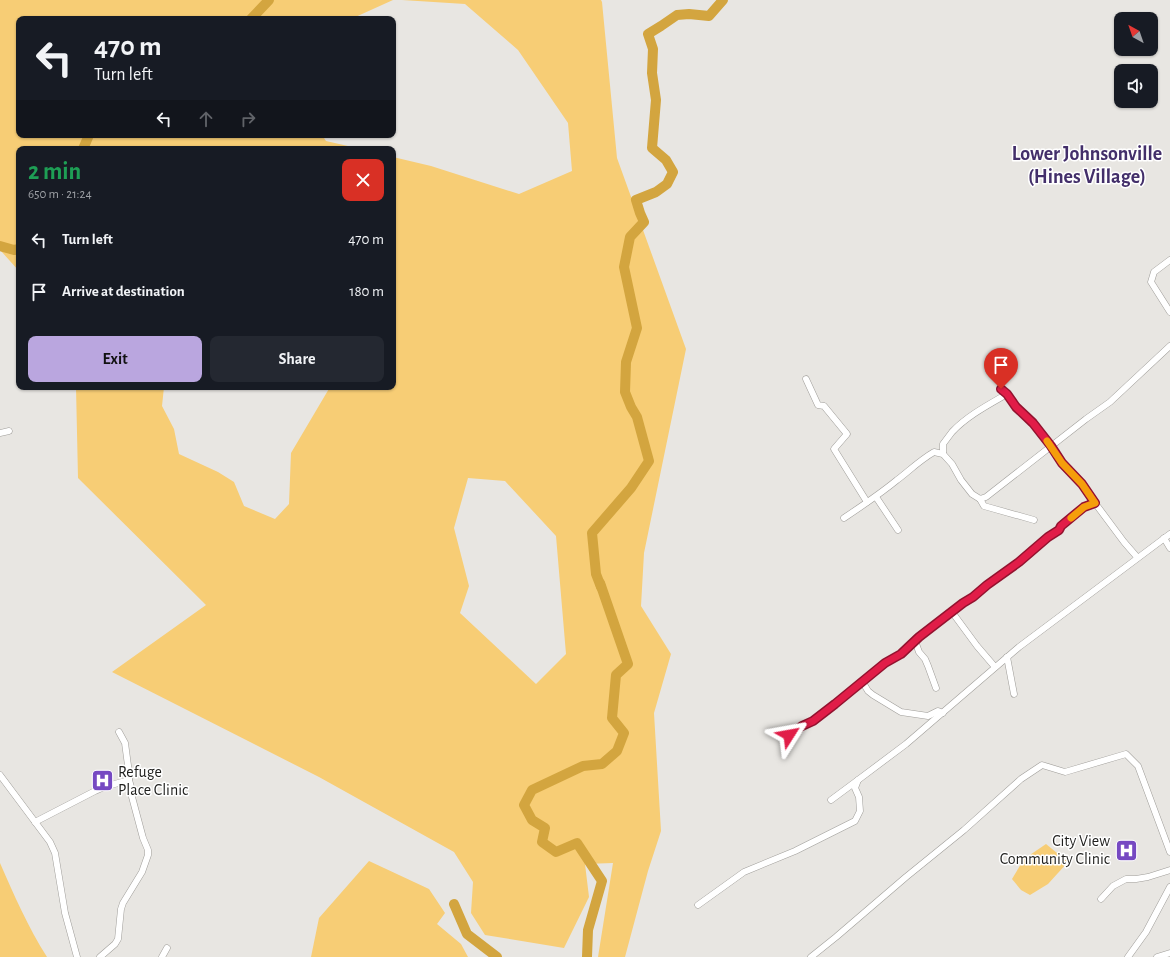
<!DOCTYPE html>
<html lang="en">
<head>
<meta charset="utf-8">
<style>
  :root { --surface:#171b24; --page:#242831; --text:#f1f3f6; --muted:#9ea1a6; --accent:#baa6df }
  body { margin:0; font-family:"Alegreya Sans",sans-serif; background:var(--page); color:var(--text); height:100vh; display:flex; flex-direction:column; font-size:15px; white-space:nowrap }
  * { box-sizing:border-box; margin:0 }
  p { font-size:13px; color:var(--muted) }
  .icon { flex:none; width:22px; height:22px; fill:none; stroke:currentColor; stroke-width:2; stroke-linecap:round; stroke-linejoin:round }
  .map { position:relative; flex:1; overflow:hidden }
  .sheet { position:absolute; left:16px; top:146px; width:380px; height:244px; display:flex; flex-direction:column; background:var(--surface); border-radius:8px; box-shadow:0 1px 3px #0004 }
  .sheet>* { flex:none }
  .banner { position:absolute; left:16px; top:16px; width:380px; height:122px; border-radius:8px; box-shadow:0 1px 3px #0004; background:#171b24; color:var(--text); overflow:hidden }
  .needle { width:26px; rotate:320deg }
  .controls { position:absolute; left:1114px; top:12px; display:grid; gap:8px }
  .controls a { display:grid; place-items:center; width:44px; height:44px; border-radius:8px; background:var(--surface); box-shadow:0 1px 3px #0004; font-size:20px }
  .pin { position:absolute; display:grid; place-items:center; width:34px; height:34px; color:#fff; margin:-41px -17px; border-radius:50% 50% 50% 0; rotate:-45deg; box-shadow:0 0 4px #0007 }
  .pin .icon { rotate:45deg }
  .me { position:absolute; width:44px; margin:-22px; rotate:56deg; stroke-linejoin:round; filter:drop-shadow(0 0 3px #0008) }
  .turn { display:flex; align-items:center; gap:14px; height:84px; padding:0 12px; font-size:18px }
  .turn .icon { width:52px; height:52px; stroke-width:2.5 }
  .turn b { display:block; font-size:28px; line-height:34px }
  .lanes { display:flex; align-items:center; height:38px; padding:0 12px; background:#0003; justify-content:center; gap:20px; direction:ltr }
  .lanes .off { opacity:.35 }
  .round { display:grid; place-items:center; flex:none; width:42px; height:42px; border-radius:8px; background:var(--page) }
  .head { display:flex; align-items:center; justify-content:space-between; height:68px; padding:0 12px }
  h1 { font-size:24px; font-weight:700; line-height:30px; color:#1e9e55 }
  .primary-button { display:flex; gap:8px; margin-top:auto; padding:8px 12px }
  .primary-button a { flex:1; height:46px; border-radius:8px; background:var(--accent); color:#111; font-size:16px; font-weight:700; line-height:46px; text-align:center }
  .primary-button a+a { background:var(--page); color:var(--text) }
  ul { padding:0; list-style:none }
  li { display:flex; align-items:center; gap:12px; height:52px; padding:0 12px }
  li div { flex:1 }
  li b { display:block; font-size:15px }
  li em { font-style:normal }
  .map>svg:first-child { display:block }
</style>
</head>
<body>
<div class="map">
<svg width="1170" height="957" viewBox="0 0 1170 957">
  <rect width="100%" height="100%" fill="#e8e6e2"/>
  <!-- green -->
  <g fill="#f7cd75" fill-rule="evenodd">
    <path d="M0,0h393l-42,19h-332v116h303l4,6 35,8h-342v122l-18,-20h-1z"/>
    <path d="M402,0h199l1,2 15,156 69,191 -42,204 -3,53 30,48 -17,59 7,118 -13,40 -23,86h-27l15,-94 -28,1 4,33 -25,51 -79,-13 -14,-22 2,-31 -19,-30 -135,-75 -207,-105 94,-67 -128,-127 -2,-91h88l-2,19 12,23 5,25 39,18 16,10 10,24 31,13 14,-15 2,-51 39,-66h63v-230l38,9 88,28 53,-23 -4,-48 -50,-73 -53,-46zM468,478l37,3 51,55 10,118 -30,30 -76,-71 9,-27 -15,-58z"/>
    <path d="M1046,844l22,18 -20,22 -18,11 -9,-5 -9,-11 12,-20z"/>
    <path d="M369,861l60,28 16,24 -8,11 24,20 7,13h-157l8,-39z"/>
    <path d="M0,863c14,32 28,64 47,94h-47z"/>
  </g>
  <g fill="none" stroke-linecap="round" stroke-linejoin="round">
    <!-- river -->
    <g stroke="#d3a53f" stroke-width="10">
      <path d="M251,19l18,-19"/>
      <path d="M83,149l6,-14"/>
      <path d="M0,246l14,4 5,-1"/>
      <path d="M601,587l-5,-13 -4,-41 39,-45 18,-27 -12,-44 -6,-10 -6,-15 1,-30 11,-34 -13,-61 6,-30 14,-15 -4,-9 -4,-13 20,-8 11,-8 6,-12 -7,-12 -14,-12 4,-48 -4,-27 1,-24 -5,-15 13,-8 16,-11 12,-1 20,2 14,-16"/>
      <path d="M454,904l13,30 30,23"/>
      <path d="M587,957l1,-27 14,-49 -25,-38 -21,9 -14,-10 3,-14 -13,-8 -8,-15 8,-15 51,-24 19,-2 15,-13 7,-18 -12,-15 4,-43 12,-11 -28,-81"/>
    </g>
    <defs>
      <g id="minor">
        <path d="M1170,260l-16,12 -3,10 19,30"/>
        <path d="M806,379l12,26 6,1 23,28 -13,15 33,53"/>
        <path d="M1001,389l6,5 9,13 17,16 18,23 11,17 20,21 13,19"/>
        <path d="M0,433l9,-2"/>
        <path d="M943,454v-10c3,-4 6,-8 9,-12 15,-16 36,-27 55,-38"/>
        <path d="M876,497l22,33"/>
        <path d="M980,499l4,7 50,14"/>
        <path d="M844,518c18,-12 36,-24 53,-38 12,-9 23,-20 37,-28l9,2 9,10 9,16 11,14 8,5 6,-2 100,-78 24,-17 60,-56"/>
        <path d="M1164,538l6,10"/>
        <path d="M952,612l25,34 18,21"/>
        <path d="M915,641l4,11 6,7 3,7 8,22"/>
        <path d="M1007,657l7,37"/>
        <path d="M862,681l6,10 5,4 28,17 27,4 10,-5 5,2"/>
        <path d="M789,735l13,-9 11,-5 22,-16 50,-42 16,-9 18,-17 44,-34 10,-6 14,-12 32,-23 29,-25 11,-7 2,-4 23,-19 11,-4 29,39 13,15"/>
        <path d="M0,775l50,67 5,11 10,60 12,44"/>
        <path d="M831,800l27,-20"/>
        <path d="M35,822l60,-31 9,-4 25,-7"/>
        <path d="M1101,899l12,-13 13,-7h10l12,-2 22,-7"/>
        <path d="M698,905l46,-33 51,-21 60,-30 5,-10 -1,-14 -4,-9 3,-8 48,-36 113,-97 151,-113"/>
        <path d="M100,957l15,-13 3,-5 3,-30 2,-6 19,-31 6,-17v-5l-5,-12 -11,-41 -1,-10 -2,-7v-7l-4,-30 -6,-11"/>
        <path d="M162,957l5,-9"/>
        <path d="M811,957l25,-20 70,-60 58,-47 57,-51 21,-14 23,7 61,-18 12,12 32,86"/>
        <path d="M1128,957l18,-25 24,-45"/>
        <path d="M1157,957l13,-4"/>
      </g>
    </defs>
    <!-- minor casing -->
    <use href="#minor" stroke="#9f9d99" stroke-width="7"/>
    <!-- minor -->
    <use href="#minor" stroke="#fff" stroke-width="6"/>
  </g>
  <g fill="none" stroke-linecap="round" stroke-linejoin="round">
    <defs>
      <path id="route" d="M789,735l13,-9 11,-5 22,-17 50,-41 16,-9 18,-17 44,-34 10,-6 14,-12 32,-23 29,-25 11,-7 2,-4 23,-19 11,-4 -13,-19 -20,-21 -11,-17 -18,-23 -17,-16 -9,-13 -6,-5"/>
    </defs>
    <!-- route casing -->
    <use href="#route" stroke="#92132f" stroke-width="10"/>
    <!-- route -->
    <use href="#route" stroke="#e11d48" stroke-width="7"/>
    <!-- slow -->
    <path stroke="#f59e0b" stroke-width="7" d="M1047,441l15,22 20,21 13,19 -11,4 -13,11"/>
  </g>
  <!-- icons -->
  <defs>
    <symbol id="hospital-square" viewBox="-11 -11 22 22"><rect x="-9" y="-9" width="18" height="18" rx="4" fill="#7649c2" stroke="#fff"/><path d="M-5-5h3v3.5h4V-5h3V5h-3V1.5h-4V5h-3Z" fill="#fff"/></symbol>
  </defs>
  <g fill-rule="evenodd">
    <use href="#hospital-square" x="90" y="768" width="25" height="25"/>
    <use href="#hospital-square" x="1114" y="838" width="25" height="25"/>
  </g>
  <g text-anchor="middle" dominant-baseline="central" stroke-width="3" stroke-linejoin="round" paint-order="stroke">
    <!-- poi labels -->
    <g font-size="16" fill="#1f1f1d" stroke="#fff" text-anchor="start">
      <text x="118" y="772">Refuge<tspan x="118" dy="18">Place Clinic</tspan></text>
      <text x="1110" y="841" text-anchor="end">City View<tspan x="1110" dy="18">Community Clinic</tspan></text>
    </g>
    <!-- district labels -->
    <g font-size="20" font-weight="bold" fill="#432f6a" stroke="#fff">
      <text x="1087" y="154">Lower Johnsonville<tspan x="1087" dy="23">(Hines Village)</tspan></text>
    </g>
  </g>
</svg>
<div class="controls">
<a><svg class="needle" viewBox="-14 -14 28 28"><path d="M0-13l5 13h-10z" fill="#e53935"/><path d="M0 13l5-13h-10z" fill="#9ea1a6"/></svg></a>
<a><svg class="icon" aria-label="sound" viewBox="0 0 24 24"><path d="M4 9h4l5-4v14l-5-4H4zM17 9q2 3 0 6"/></svg></a>
</div>
<div class="pin" style="left:1001px;top:389px;background:#d93025"><svg class="icon" aria-label="arrive" viewBox="0 0 24 24"><path d="M6 21V4h12l-3 4 3 4H6"/></svg></div>
<svg class="me" style="left:789px;top:735px" viewBox="-20 -20 40 40"><path d="M0-17L14 15 0 8-14 15z" fill="#e11d48" stroke="#fff" stroke-width="4"/></svg>
<div class="banner">
<div class="turn"><svg class="icon" aria-label="left" viewBox="0 0 24 24"><path d="M17 20v-9H6M10 6l-5 5 5 5"/></svg><div><b>470 m</b>Turn left</div></div>
<div class="lanes"><svg class="icon" aria-label="left" viewBox="0 0 24 24"><path d="M17 20v-9H6M10 6l-5 5 5 5"/></svg><svg class="icon off" aria-label="ahead" viewBox="0 0 24 24"><path d="M12 20V5M6 11l6-6 6 6"/></svg><svg class="icon off" aria-label="right" viewBox="0 0 24 24"><path d="M7 20v-9h11M14 6l5 5-5 5"/></svg></div>
</div>
<section class="sheet">
<div class="head"><div><h1>2 min</h1><p>650 m · 21:24</p></div><a class="round" style="background:#d93025;color:#fff"><svg class="icon" aria-label="close" viewBox="0 0 24 24"><path d="M6 6l12 12M18 6L6 18"/></svg></a></div>
<ul>
<li><svg class="icon" aria-label="left" viewBox="0 0 24 24"><path d="M17 20v-9H6M10 6l-5 5 5 5"/></svg><div><b>Turn left</b></div><em>470 m</em></li>
<li><svg class="icon" aria-label="arrive" viewBox="0 0 24 24"><path d="M6 21V4h12l-3 4 3 4H6"/></svg><div><b>Arrive at destination</b></div><em>180 m</em></li>
</ul>
<div class="primary-button"><a>Exit</a><a>Share</a></div>
</section>
</div>
</body>
</html>
